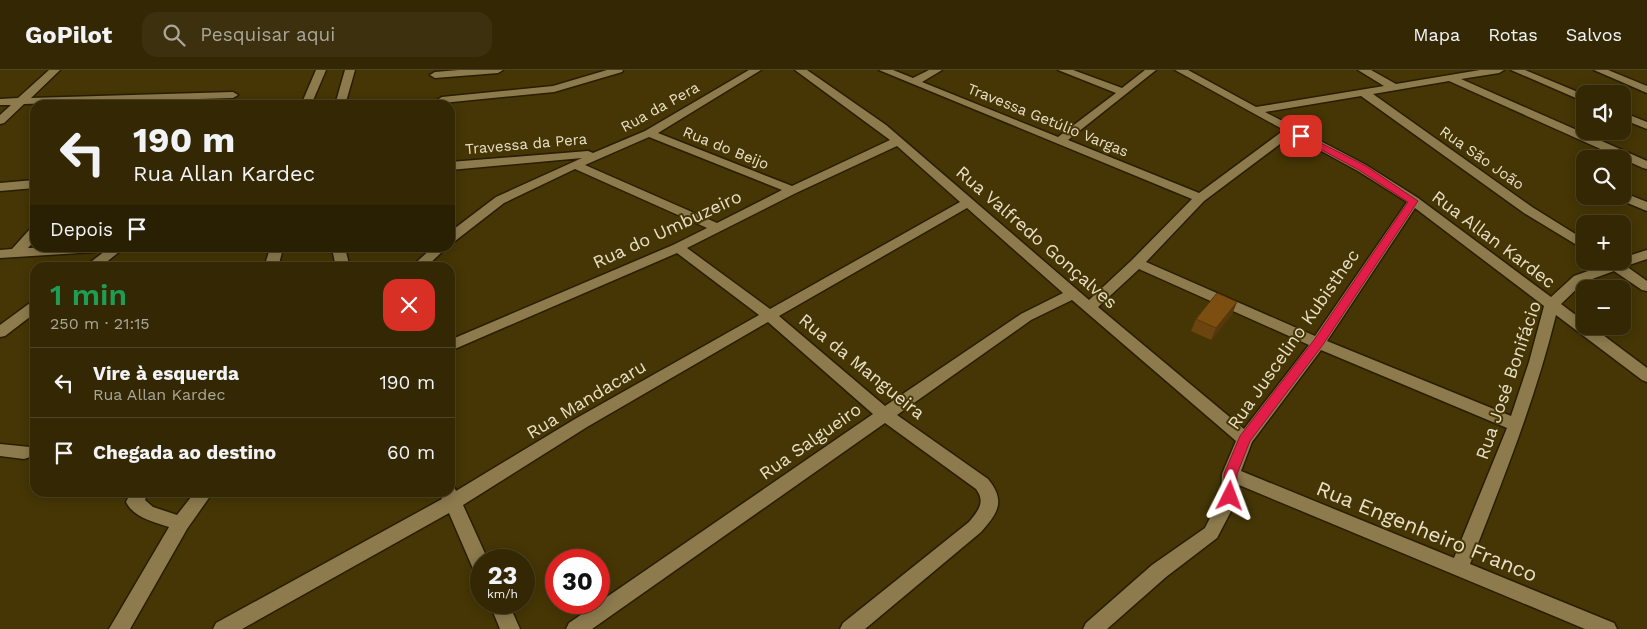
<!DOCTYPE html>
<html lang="pt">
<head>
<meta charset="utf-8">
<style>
  :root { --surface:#342804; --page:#3c300e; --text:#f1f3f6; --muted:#a9a69a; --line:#4e4426 }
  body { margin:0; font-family:"Work Sans",sans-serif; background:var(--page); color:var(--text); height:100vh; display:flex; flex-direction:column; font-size:19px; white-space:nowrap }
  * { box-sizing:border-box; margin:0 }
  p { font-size:16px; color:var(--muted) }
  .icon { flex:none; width:28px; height:28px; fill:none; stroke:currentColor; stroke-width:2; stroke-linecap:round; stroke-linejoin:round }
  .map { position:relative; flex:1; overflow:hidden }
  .drawer { position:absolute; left:30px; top:192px; width:425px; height:235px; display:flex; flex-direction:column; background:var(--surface); border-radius:15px; box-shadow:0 2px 12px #0003,0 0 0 1px var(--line) }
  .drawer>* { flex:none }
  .guide { position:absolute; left:30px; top:30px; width:425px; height:152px; border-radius:15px; box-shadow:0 2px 12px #0003,0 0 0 1px var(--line); background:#342804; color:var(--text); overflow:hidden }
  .tools { position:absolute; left:1576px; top:15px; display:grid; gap:10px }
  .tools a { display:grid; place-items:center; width:55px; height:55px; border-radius:10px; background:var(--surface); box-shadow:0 2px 12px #0003,0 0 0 1px var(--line); font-size:25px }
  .speed { position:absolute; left:470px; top:479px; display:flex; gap:10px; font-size:25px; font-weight:700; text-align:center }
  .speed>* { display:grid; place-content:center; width:65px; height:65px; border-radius:50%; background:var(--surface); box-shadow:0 2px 12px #0003,0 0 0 1px var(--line); line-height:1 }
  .speed small { font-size:12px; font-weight:400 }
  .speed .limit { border:8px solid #d22; background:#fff; color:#111 }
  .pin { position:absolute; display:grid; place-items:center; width:42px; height:42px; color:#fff; margin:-21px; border-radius:10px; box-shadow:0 2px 8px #0006 }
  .me { position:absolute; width:55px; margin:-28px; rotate:3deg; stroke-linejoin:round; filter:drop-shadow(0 0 4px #0008) }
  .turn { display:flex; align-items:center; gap:18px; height:105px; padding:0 20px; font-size:22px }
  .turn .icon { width:65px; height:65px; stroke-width:2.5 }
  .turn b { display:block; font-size:35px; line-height:42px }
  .then { display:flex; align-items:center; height:48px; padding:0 20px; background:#0003; gap:10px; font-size:19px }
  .round { display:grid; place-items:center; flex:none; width:52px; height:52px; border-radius:15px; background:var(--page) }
  .summary { display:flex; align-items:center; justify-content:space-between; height:85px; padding:0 20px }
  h1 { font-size:30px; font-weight:600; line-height:38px; color:#1e9e55 }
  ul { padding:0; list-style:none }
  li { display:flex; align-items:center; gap:15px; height:70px; padding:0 20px; border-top:1px solid var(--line) }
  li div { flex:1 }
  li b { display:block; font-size:19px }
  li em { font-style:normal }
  header { display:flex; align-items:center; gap:30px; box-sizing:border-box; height:70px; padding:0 25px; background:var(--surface); border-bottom:1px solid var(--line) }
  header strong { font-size:24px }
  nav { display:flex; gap:28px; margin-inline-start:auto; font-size:18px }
  .search { width:350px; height:45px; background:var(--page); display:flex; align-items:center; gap:12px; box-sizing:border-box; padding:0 18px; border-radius:15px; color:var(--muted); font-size:19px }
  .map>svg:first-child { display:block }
</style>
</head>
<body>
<header>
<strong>GoPilot</strong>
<div class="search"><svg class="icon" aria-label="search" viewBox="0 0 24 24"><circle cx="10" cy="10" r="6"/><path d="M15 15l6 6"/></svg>Pesquisar aqui</div>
<nav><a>Mapa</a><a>Rotas</a><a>Salvos</a></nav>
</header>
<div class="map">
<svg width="1647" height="559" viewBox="0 0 1647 559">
  <rect width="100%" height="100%" fill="#463605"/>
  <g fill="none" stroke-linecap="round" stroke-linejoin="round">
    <defs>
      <g id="street">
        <path d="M49,0h11l-29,28 202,-6 5,3 -5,3 -209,6 -20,19 -4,1v-9l11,-10h-11v-6l18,-1z"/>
        <path d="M316,0h10l-15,35h-10z"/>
        <path d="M345,0h10l-10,35h-10z"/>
        <path d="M459,0h44l-5,3 -63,5 -5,-3 5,-3z"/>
        <path d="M607,0h16l-1,2 -68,20 -112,11 -5,-3 5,-3 111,-11z"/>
        <path d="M749,0h12l-103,63 134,53 98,-46 -95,-70h12l79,55 203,175 43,-40 60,-61 -313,-129h14l20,8 16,-8h13l-20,12 136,55 58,-44 -58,-23h15l49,18 23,-18h11l-88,70 131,53 85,-63 -109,-60h13l68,37 128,-21 -26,-16h13l25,14 84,-14h24l-5,3 -38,6 186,82v8l-4,-1 -194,-87 -76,13 159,113 53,33v10l-61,-37 -163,-117 -96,16 101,53 52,33 133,99 23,-21 31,-11 -3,-4h20v-3l25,-8v9l-21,7 21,15v10l-5,-1 -28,-19 -30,11 -23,22 24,18v4h6l56,42v14l-5,-2 -86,-65c-21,86 -54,167 -86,249l144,59 3,6h-32l-346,-144v11l-22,42 -51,39 -59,52h-24l3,-6 66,-58 53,-37 16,-32 1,-22 14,-33 -164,-141 -41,20 -134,95 91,64c18,22 10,34 -7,53l-116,97h-25l3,-6 126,-101c9,-11 17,-20 7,-33l-91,-66 -293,206h-26l3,-6 304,-209 -105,-92 -181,105 -124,78 25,55h-7v13l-7,-2 -25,-58 -207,116h-29l3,-6 226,-124 -3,-7h11v-6l4,1 2,4 119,-72 184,-104 -82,-62 -227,98v-11l223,-95 34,-17 -132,-59 -71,34 -49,38 -5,1v-10l46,-35 86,-39 -132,12v-8l138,-11 5,2 52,-22zM1292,65l66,36 49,31 -92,134 -169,-74 58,-61zM649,67l133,53 -65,33 -132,-58zM897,76l63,56 -190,107 -83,-61 109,-55zM967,138l96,85 -42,21 -136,92 -106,-90zM1415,138l129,98 -15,56 -18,54 -184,-75zM1139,199l170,76 -65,84 -146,-122zM1321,280l186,78 -53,130 -213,-87 11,-29z"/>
        <path d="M1511,0h14l60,25v7z"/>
        <path d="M1594,0h14l39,16v7z"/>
        <path d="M1622,42l25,10v7l-25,-10z"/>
        <path d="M35,110v8l-35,3v-8z"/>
        <path d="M1622,122l25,10v9l-29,-12 -2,-3h6z"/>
        <path d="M35,158v12l-7,8h74l-7,4 -95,6v-8l12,-1 18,-20z"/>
        <path d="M109,178h15l-25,20h-16z"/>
        <path d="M270,178h13l-5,20h-14z"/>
        <path d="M332,178h13l5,20h-14z"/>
        <path d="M432,178h14l-21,20h-15z"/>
        <path d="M35,231v12l-30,23 -5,1v-12l30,-22z"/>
        <path d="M0,374l30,3 2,5 -2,5 -6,2 -24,-3z"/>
        <path d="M131,422h17l-3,8 8,7 24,8 18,-23h18l-26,37 -57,100h-21l60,-102c-15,-5 -35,-9 -43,-25z"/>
        <path d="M489,532h19l12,27h-20z"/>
      </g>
    </defs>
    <!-- street casing -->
    <use href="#street" stroke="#2a1e00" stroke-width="3"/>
    <!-- street -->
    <use href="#street" fill="#8d7b4e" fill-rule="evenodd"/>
  </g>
  <!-- wall -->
  <path fill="#6b440f" d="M1237,232l-5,12 -21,26 -20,-9 5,-12z"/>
  <!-- shaded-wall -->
  <path fill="#57370c" d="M1237,232l-5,12 -21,26 5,-12z"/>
  <!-- building -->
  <path fill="#7c4f11" stroke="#57370c" d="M1217,223l20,9 -21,26 -20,-9z"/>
  <!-- route -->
  <path fill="#e11d48" stroke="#92132f" d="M1301,63l65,33 52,35 -96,145 -72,95 -13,33v22l-2,4 -5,1 -4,-1 -2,-4v-22l16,-38 74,-96 94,-138 -49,-32 -61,-33v-3z"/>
  <g text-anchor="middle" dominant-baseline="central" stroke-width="4" stroke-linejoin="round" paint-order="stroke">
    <!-- far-street labels -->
    <g font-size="15" fill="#e8dfc7" stroke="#463605">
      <text transform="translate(660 37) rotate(-29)">Rua da Pera</text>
      <text transform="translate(1048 50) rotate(22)">Travessa Getúlio Vargas</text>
      <text transform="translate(526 74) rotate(-5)">Travessa da Pera</text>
      <text transform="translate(726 78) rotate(22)">Rua do Beijo</text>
      <text transform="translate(1482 88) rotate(35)">Rua São João</text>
    </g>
    <!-- street labels -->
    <g font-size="18" fill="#e8dfc7" stroke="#463605">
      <text transform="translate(667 159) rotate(-25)">Rua do Umbuzeiro</text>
      <text transform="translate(1037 167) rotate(41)">Rua Valfredo Gonçalves</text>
      <text transform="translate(1494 169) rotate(37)">Rua Allan Kardec</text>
      <text transform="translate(1293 269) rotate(-55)">Rua Juscelino Kubisthec</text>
      <text transform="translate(862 296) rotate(39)">Rua da Mangueira</text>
      <text transform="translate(1508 310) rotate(-71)">Rua José Bonifácio</text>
      <text transform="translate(586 329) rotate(-31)">Rua Mandacaru</text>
      <text transform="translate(810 371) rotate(-35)">Rua Salgueiro</text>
    </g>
    <!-- near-street labels -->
    <g font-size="21" fill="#e8dfc7" stroke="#463605">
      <text transform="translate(1427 461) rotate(22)">Rua Engenheiro Franco</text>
    </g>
  </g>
</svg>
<div class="tools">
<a><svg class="icon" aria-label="sound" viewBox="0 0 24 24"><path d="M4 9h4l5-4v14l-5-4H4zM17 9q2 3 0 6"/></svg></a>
<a><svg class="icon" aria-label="search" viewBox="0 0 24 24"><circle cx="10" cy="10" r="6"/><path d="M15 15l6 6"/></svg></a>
<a>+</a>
<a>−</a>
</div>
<div class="speed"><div>23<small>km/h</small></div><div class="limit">30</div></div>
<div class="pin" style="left:1301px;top:66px;background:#d93025"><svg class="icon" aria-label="arrive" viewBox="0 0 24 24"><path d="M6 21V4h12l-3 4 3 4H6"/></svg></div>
<svg class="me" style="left:1230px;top:426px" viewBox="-20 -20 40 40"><path d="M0-17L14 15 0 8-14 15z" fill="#e11d48" stroke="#fff" stroke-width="4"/></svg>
<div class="guide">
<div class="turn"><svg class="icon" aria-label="left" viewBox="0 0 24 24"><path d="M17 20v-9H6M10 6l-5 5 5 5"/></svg><div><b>190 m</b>Rua Allan Kardec</div></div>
<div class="then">Depois<svg class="icon" aria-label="arrive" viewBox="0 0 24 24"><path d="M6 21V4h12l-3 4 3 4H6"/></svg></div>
</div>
<section class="drawer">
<div class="summary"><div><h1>1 min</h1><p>250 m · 21:15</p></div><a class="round" style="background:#d93025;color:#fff"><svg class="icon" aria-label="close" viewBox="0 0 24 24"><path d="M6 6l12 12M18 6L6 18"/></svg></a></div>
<ul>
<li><svg class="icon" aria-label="left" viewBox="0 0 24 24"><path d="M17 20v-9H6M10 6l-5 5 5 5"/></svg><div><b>Vire à esquerda</b><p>Rua Allan Kardec</p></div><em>190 m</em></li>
<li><svg class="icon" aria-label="arrive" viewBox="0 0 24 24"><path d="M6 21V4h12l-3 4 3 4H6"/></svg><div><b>Chegada ao destino</b></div><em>60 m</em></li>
</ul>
</section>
</div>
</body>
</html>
